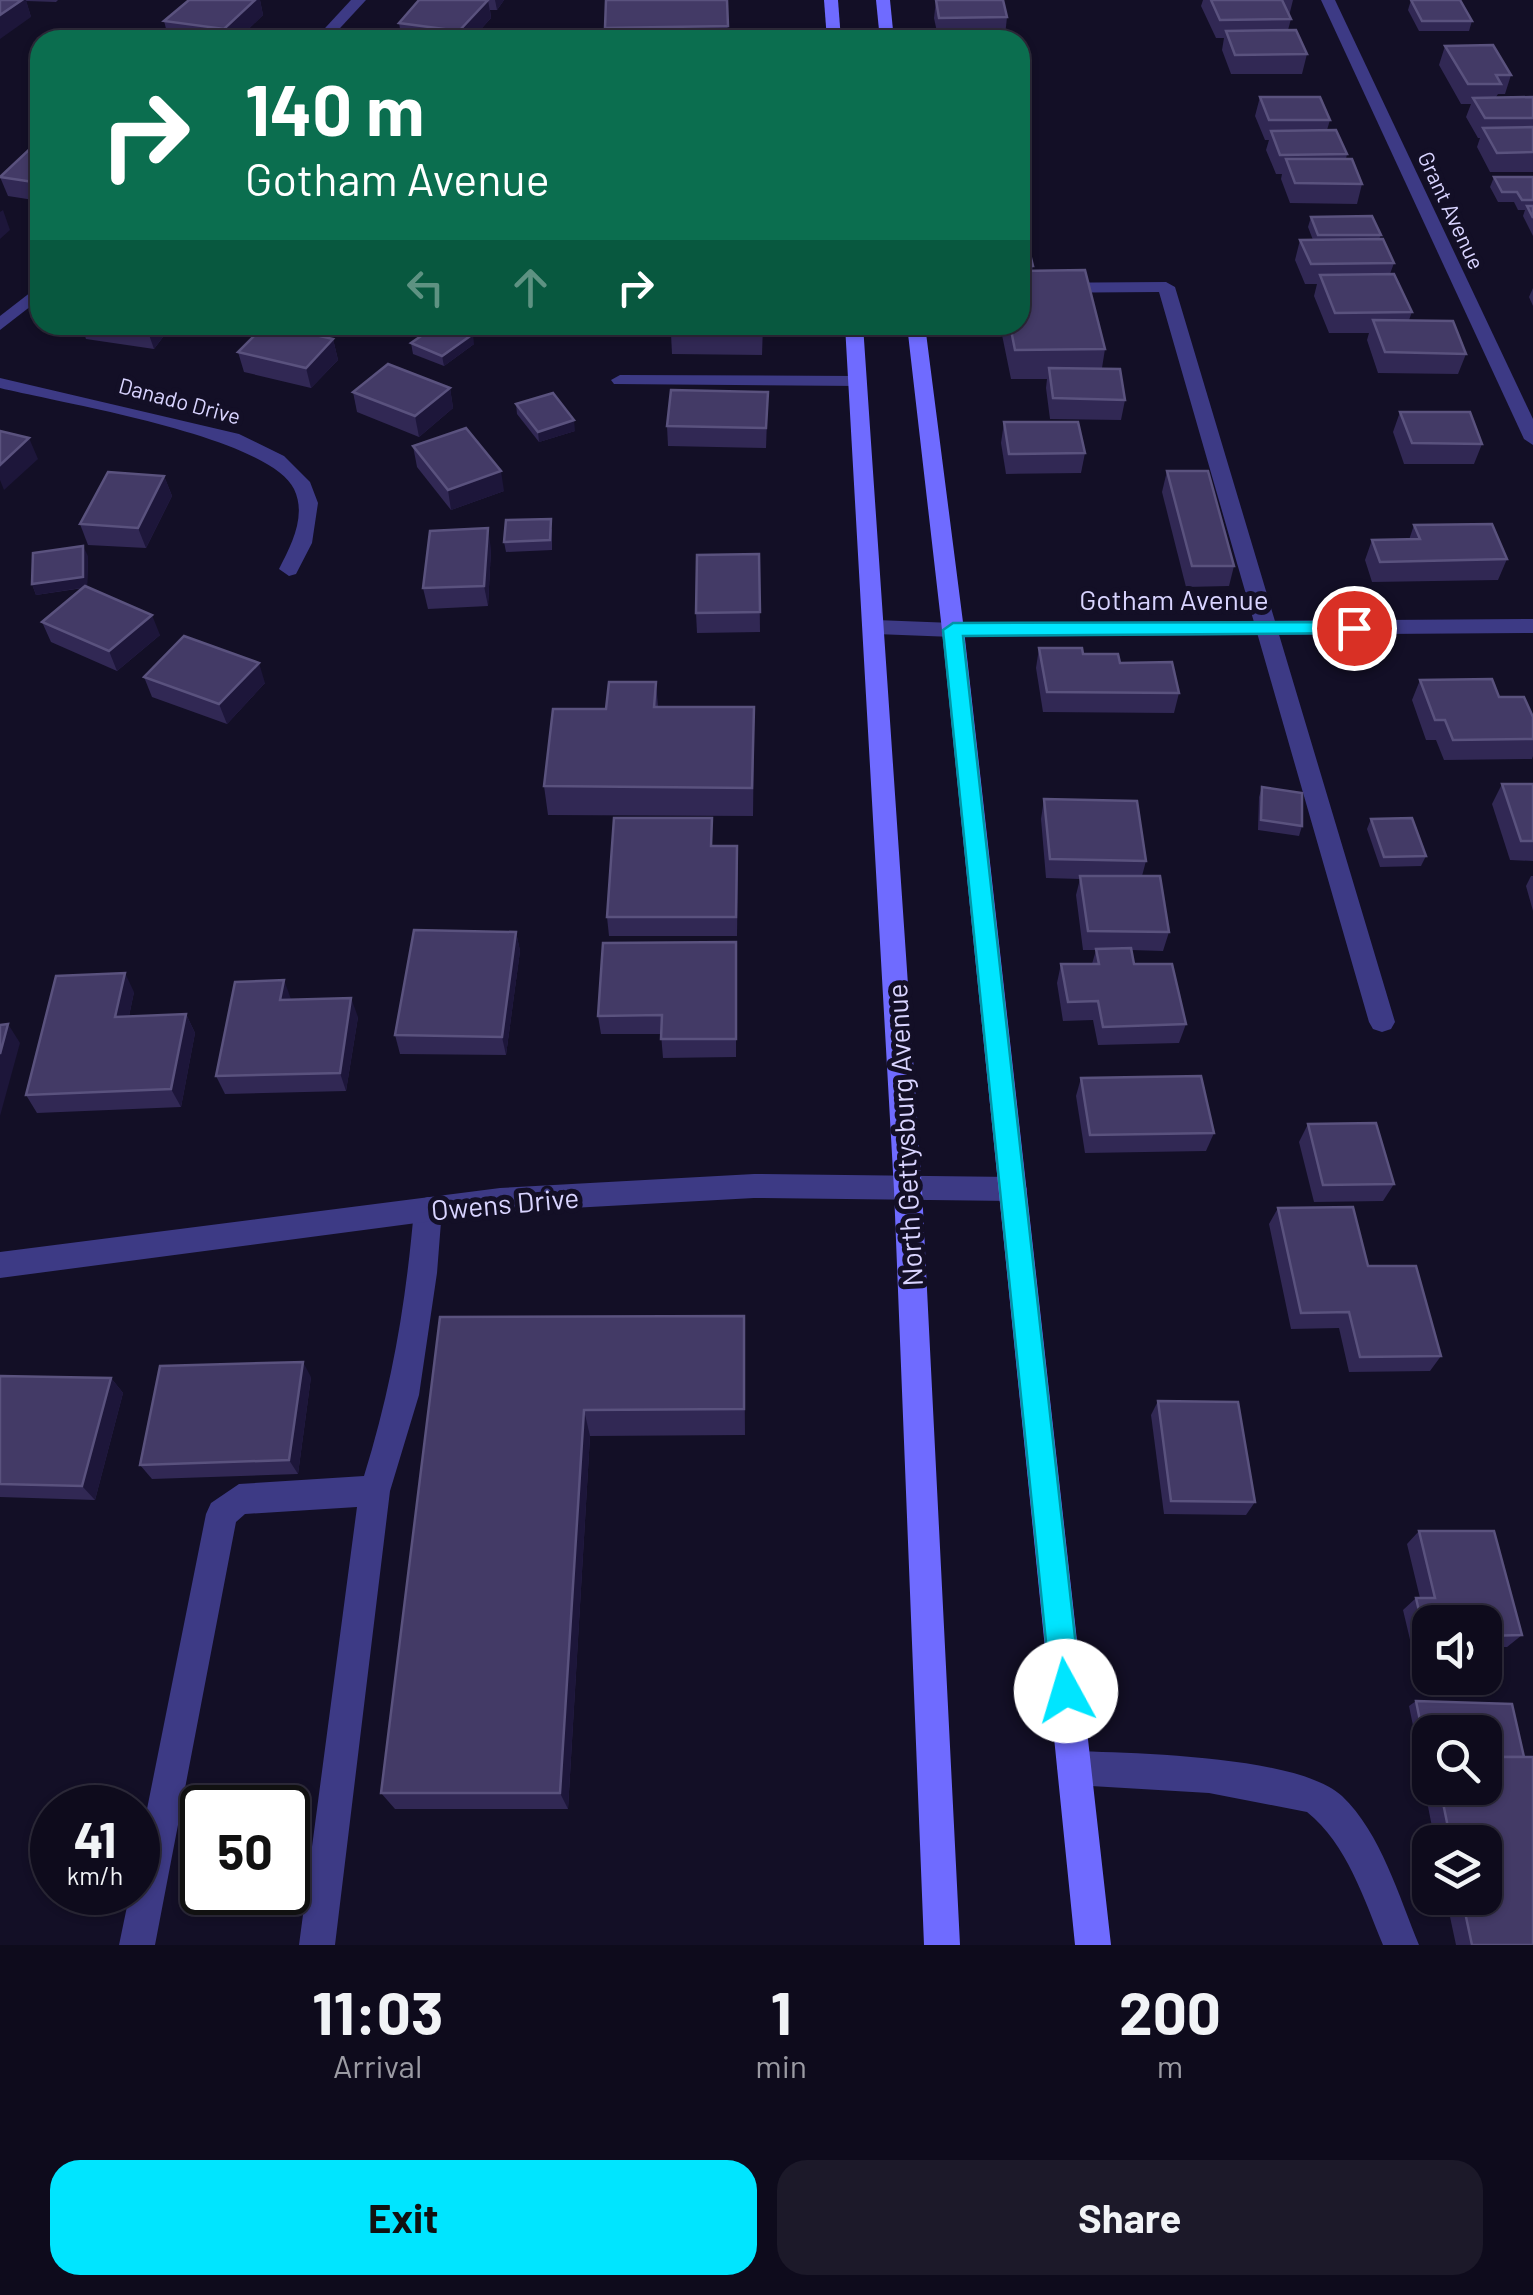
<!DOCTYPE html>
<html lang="en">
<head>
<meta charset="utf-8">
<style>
  :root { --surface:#0e0b1c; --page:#1c1929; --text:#f1f3f6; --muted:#9b9ba3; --line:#2e2b3b; --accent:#00e5ff }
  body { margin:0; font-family:Barlow,sans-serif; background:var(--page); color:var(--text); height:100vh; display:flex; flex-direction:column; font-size:38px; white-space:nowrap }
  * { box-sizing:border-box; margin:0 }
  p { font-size:32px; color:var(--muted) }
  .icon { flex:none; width:55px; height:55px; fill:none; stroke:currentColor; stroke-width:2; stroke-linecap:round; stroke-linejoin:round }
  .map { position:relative; height:1945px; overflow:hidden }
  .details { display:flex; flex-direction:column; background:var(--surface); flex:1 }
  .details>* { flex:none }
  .guide { position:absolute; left:30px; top:30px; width:1000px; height:305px; border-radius:30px; box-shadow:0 2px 8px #0004,0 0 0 2px var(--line); background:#0b6e4f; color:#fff; overflow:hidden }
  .buttons { position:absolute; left:1412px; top:1605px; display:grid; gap:20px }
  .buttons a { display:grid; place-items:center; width:90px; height:90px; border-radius:20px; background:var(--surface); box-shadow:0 2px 8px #0004,0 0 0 2px var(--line); font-size:50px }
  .speed { position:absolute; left:30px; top:1785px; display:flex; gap:20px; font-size:50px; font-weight:700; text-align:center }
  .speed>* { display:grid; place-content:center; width:130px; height:130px; border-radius:50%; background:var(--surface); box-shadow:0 2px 8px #0004,0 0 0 2px var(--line); line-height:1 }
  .speed small { font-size:25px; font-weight:400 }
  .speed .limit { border:5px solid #111; border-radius:15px; background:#fff; color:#111 }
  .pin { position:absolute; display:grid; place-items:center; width:85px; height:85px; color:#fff; margin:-42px; border:5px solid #fff; border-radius:50%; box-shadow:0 2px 10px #0007 }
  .me { position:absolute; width:110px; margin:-55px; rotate:354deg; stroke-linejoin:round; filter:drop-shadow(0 0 8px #0008) }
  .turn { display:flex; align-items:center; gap:35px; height:210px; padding:0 50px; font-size:45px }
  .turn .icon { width:130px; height:130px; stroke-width:2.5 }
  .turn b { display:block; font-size:70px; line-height:85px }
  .lanes { display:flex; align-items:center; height:95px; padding:0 50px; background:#0003; justify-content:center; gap:50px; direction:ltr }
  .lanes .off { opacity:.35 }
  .eta { display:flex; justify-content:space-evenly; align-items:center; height:170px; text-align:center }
  .eta b { font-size:60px; font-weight:700; line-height:70px }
  .action { display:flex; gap:20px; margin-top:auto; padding:20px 50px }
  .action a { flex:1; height:115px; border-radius:30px; background:var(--accent); color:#111; font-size:40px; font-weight:700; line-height:115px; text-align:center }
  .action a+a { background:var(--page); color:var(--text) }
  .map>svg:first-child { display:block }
</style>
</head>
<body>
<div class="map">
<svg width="1533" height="1945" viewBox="0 0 1533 1945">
  <rect width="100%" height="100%" fill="#130f26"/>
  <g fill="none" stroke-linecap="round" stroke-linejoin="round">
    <!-- lane -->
    <g fill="#3d3a85" fill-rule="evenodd">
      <path d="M1166,282l9,5 220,735 -4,7 -9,3 -9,-3 -4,-7 -210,-730 -139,1v-10z"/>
      <path d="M620,375l238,1 9,5 -9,5 -244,-2 -3,-4z"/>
      <path d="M428,1197l10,3 4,9 -5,64 -18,122 -29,96 -55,454h-36l58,-438 -112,7 -9,8 -81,423h-36l11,-53h8v-38l68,-340 5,-11 28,-19 125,-8c28,-90 42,-173 50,-267l4,-9z"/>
      <path d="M1074,1751c61,2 225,5 268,45 39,37 57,101 77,149h-36c-19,-46 -36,-101 -76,-133l-98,-19 -135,-8 -12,-5 -5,-12 5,-12z"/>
    </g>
    <!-- street -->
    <g fill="#3d3a85" fill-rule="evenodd">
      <path d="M351,0h15l-37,40h-15z"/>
      <path d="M1321,0h14l198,419v26l-9,-6z"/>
      <path d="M40,285v14l-40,31v-14z"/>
      <path d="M0,378l239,56 45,22 26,26 8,21 -6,40 -16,31 -7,2 -10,-7c12,-24 28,-53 15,-80 -26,-53 -234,-86 -294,-101z"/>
      <path d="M1533,619v14l-580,4 -77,-3 -11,-7 11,-7 77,3z"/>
      <path d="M754,1174l259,3 10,3 4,9 -4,9 -10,3 -259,-3 -254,14 -500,66v-26l500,-64z"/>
    </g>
    <!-- secondary -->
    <g fill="#6f6bff" fill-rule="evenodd">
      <path d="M824,0h14l3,40h-14z"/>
      <path d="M876,0h14l4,40h-14z"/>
      <path d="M845,325h18l59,865 38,755h-36l-30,-755z"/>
      <path d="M907,325h18l39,305 147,1315h-36l-133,-1315z"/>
    </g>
  </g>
  <!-- wall -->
  <g fill="#312854" fill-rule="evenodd">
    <path d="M0,0h58l-2,2 -30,-1 5,16z"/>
    <path d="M189,0h71l3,15 -26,25h-68l-5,-19z"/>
    <path d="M419,0h85l-7,10h-7l1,8 -20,22h-69l-3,-17z"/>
    <path d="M727,0l1,40h-122l-1,-12z"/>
    <path d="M936,0l71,17 -2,19 -67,1 -4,-19z"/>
    <path d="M1203,0h90l-4,16 2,3 -3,11 19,24 -5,20h-71l-9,-24 2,-12h-8l-15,-32z"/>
    <path d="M1411,0l61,21 -3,10h-50l-11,-21z"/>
    <path d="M1445,46l66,29 -6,19h-7l-2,3h37v75h-43l-13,-25 3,-9h-2l-12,-21 5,-13h-10l-22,-39z"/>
    <path d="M1260,97l70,23 -3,10 20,24 -1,5 16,25 -5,20 -67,-1 -9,-24 1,-5h-6l-10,-24 3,-10h-4l-10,-24z"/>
    <path d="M40,145v56l-32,-5 -8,-19z"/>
    <path d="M1020,154l6,27 -2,20h-4z"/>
    <path d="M1494,177h39v59l-10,-20 2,-6h-7l-4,-8h-16l-8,-15z"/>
    <path d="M1311,217l70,18 -2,4 15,24 -4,11 22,38 -3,8 57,34 -8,20 -80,-1 -11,-33 2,-7h-40l-15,-37 3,-12h-12l-10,-24 5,-20h13l-5,-13z"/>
    <path d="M1020,242l13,24 -1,5 73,78 -3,19 23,32 -4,20 -71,-1 -4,-31 1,-9h-36l-11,-54h20z"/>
    <path d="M1533,288v18l-4,-9z"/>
    <path d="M81,325h91l-18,24 -68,-10z"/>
    <path d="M265,325h45l2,10 21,4 5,21 -27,28 -67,-16 -6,-20z"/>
    <path d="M763,325l-1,30 -90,-1 -1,-20z"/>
    <path d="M411,343l63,1 -30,22 -31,-12z"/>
    <path d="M450,388l3,20 -34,29 -62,-25 -4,-20z"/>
    <path d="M768,392l-2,56 -98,-2 -1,-20z"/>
    <path d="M516,404l59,27 -36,11 -22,-28z"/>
    <path d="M1400,412l82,32 -8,20h-70l-11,-32z"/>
    <path d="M1004,422l81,31 -4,20 -75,1 -5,-31z"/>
    <path d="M413,446l91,45 -53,19 -34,-43z"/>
    <path d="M1167,471l67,95 -5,20 -43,1 -24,-95z"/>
    <path d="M164,476l8,20 -26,52 -58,-3 -8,-21z"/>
    <path d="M1414,525l93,34 -9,21 -126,2 -7,-22 7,-20h37z"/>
    <path d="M552,529v21l-46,2 -2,-10z"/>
    <path d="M491,549l-3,57 -60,3 -5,-21z"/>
    <path d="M759,554l1,78 -63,1 -1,-20z"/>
    <path d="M88,556l-1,31 73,48 -43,36 -66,-29 -9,-20 41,-34 -47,7 -4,-11z"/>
    <path d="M1039,648l44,6 96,39 -5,20 -131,-1 -7,-44z"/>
    <path d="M144,677l121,6 -38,41 -75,-27z"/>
    <path d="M1420,680l79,17 34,20v39l-1,3 -88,1 -8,-20h-10l-14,-40z"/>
    <path d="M656,682l2,25 96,29 -1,80 -205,-1 -4,-29 62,-77z"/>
    <path d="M1502,784h31v77l-23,-1 -18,-56z"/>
    <path d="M1262,787l40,39 -3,10 -41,-6 1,-33z"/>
    <path d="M1044,799l102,62 -4,15 27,56 -6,19 -32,-1 3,14 52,60 -7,19 -81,2 -5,-25 -30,1 -6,-38 4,-19h31l4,-14h-13l-7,-55 4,-16 -34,-1 -5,-59z"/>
    <path d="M1371,819l55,37 -5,10 -41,1 -13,-38z"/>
    <path d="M713,846l25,20 -1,70h-128l-2,-19z"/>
    <path d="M1531,876h2v35l-7,-25z"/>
    <path d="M516,932l4,19 -14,104 -106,-1 -5,-19z"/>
    <path d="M736,942v115l-73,1 -2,-24h-60l-3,-18z"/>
    <path d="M134,992l-5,24 57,-2 9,19 -14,74 -144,6 -11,-18z"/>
    <path d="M291,999v1l67,17 -12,74 -121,3 -9,-18z"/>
    <path d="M1081,1078l133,55 -8,18 -121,2 -9,-57z"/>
    <path d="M1308,1124l86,60 -11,17 -69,1 -15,-60z"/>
    <path d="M1278,1208l163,148 -11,15 -81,1 -10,-44 -48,1 -22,-105z"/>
    <path d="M744,1316l1,119 -155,1 -22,373h-173l-14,-16 59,-476z"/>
    <path d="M0,1376l111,2 12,15 -28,107 -95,-3z"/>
    <path d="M311,1377l-13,97 -146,5 -12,-14z"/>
    <path d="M1158,1401l97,101 -9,13 -82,-1 -13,-99z"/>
    <path d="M1419,1531l103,104 -15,12h-22v-25h-55v26h-18l-9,-38 13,-12h4l-13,-54z"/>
    <path d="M1416,1701l96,3 12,53h9v188h-77l-10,-47h39v-56h-50l-15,-76 7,-5 -7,-1 -11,-54zM1430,1732h55v56h-55z"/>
  </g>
  <!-- shaded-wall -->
  <g fill="#1d163a">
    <path d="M22,0h4l5,17 -31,22v-24z"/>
    <path d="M255,0h5l3,15 -26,25h-10l-3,-11z"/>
    <path d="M488,0l3,18 -20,22h-10l-2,-9z"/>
    <path d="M495,0h9l-7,10z"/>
    <path d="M3,210l7,20 -10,9v-27z"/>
    <path d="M150,325h22l-18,24 -7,-20z"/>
    <path d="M299,325h11l2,12 -18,-7z"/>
    <path d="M473,334l1,10 -30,22 -2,-10z"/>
    <path d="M333,339l5,21 -27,28 -5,-20z"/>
    <path d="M450,388l3,20 -34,29 -4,-21z"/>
    <path d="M574,420l1,11 -36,11 -1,-10z"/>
    <path d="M29,438l9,21 -34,31 -4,-10v-15z"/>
    <path d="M501,471l3,20 -53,19 -3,-20z"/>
    <path d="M164,476l8,20 -26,52 -8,-20z"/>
    <path d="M488,528l3,21 -3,57 -4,-20z"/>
    <path d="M83,546l5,10 -1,31 -51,8 -4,-11z"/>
    <path d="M152,615l8,20 -43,36 -8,-20z"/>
    <path d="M259,663l6,20 -38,41 -8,-20z"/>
    <path d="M516,932l4,19 -14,104 -4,-18z"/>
    <path d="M125,973l9,19 -9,43 -10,-18z"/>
    <path d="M284,980l7,19 -3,20 -8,-19z"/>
    <path d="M351,998l7,19 -12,74 -6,-18z"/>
    <path d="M186,1014l9,19 -14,74 -10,-18z"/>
    <path d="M8,1024l12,19 -20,73v-62z"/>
    <path d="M303,1362l8,15 -13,97 -9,-14z"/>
    <path d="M111,1378l12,15 -28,107 -13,-14z"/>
    <path d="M584,1410l6,26 -22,373 -8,-16z"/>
  </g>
  <!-- building -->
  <g fill="#433a66" stroke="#5a527e" stroke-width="2.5">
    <path d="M0,0h22l-22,15z"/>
    <path d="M189,0h66l-31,29 -60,-8z"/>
    <path d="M419,0h69l-29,31 -60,-8z"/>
    <path d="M606,0h121l1,26 -123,2z"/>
    <path d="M936,0h67l4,17 -68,1z"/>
    <path d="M1211,0h71l9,19 -71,1z"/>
    <path d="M1411,0h49l12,21h-50z"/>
    <path d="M640,30h68l-1,10h-68z"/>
    <path d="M1296,30l11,24 -72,1 -9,-24z"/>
    <path d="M1003,38v2l-56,-1z"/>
    <path d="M1493,45l18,30h-15l5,9h-33l-23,-38z"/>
    <path d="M1260,97h60l10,23h-61z"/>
    <path d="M1533,97v21h-48l-12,-20z"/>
    <path d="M1533,127v25l-36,1 -14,-25z"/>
    <path d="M1336,130l11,24 -67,1 -9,-24z"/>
    <path d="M35,144l5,1v38l-40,-6z"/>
    <path d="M1021,154l5,27h-6z"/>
    <path d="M1286,159h66l10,25 -67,-1z"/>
    <path d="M1494,177h39v23h-11l-5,-8h-15z"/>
    <path d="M1527,206h6v12z"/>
    <path d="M1372,216l9,19h-63l-7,-18z"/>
    <path d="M1383,239l11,24 -83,1 -11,-24z"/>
    <path d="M1020,242h7l6,24h-13z"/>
    <path d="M1085,270l20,79 -90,1 -5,-25h10v-54z"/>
    <path d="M1394,274l18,38 -77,1 -15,-38z"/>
    <path d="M1373,320l80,1 13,33 -81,-2z"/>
    <path d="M121,325h29l-3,4z"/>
    <path d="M265,325h34l-5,5 39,9 -27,29 -68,-16z"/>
    <path d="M437,325h15l21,9 -31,22 -31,-13z"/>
    <path d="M672,325h91l-1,10 -91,-1z"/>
    <path d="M388,364l62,24 -35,28 -62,-24z"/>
    <path d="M1049,368l71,1 5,31 -72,-2z"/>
    <path d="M671,390l97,2 -2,36 -99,-2z"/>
    <path d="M553,393l21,27 -36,12 -22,-28z"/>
    <path d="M1400,412h70l12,32 -70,-1z"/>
    <path d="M1004,422h74l7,31 -76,1z"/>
    <path d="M466,428l35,43 -53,19 -35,-44z"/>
    <path d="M0,431l29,7 -29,27z"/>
    <path d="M1167,471h41l26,95h-42z"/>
    <path d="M108,472l56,4 -26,52 -58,-4z"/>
    <path d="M551,519l-1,21 -46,2 2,-22z"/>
    <path d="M1492,524l15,35 -127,3 -8,-22 48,-1 -6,-14z"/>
    <path d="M488,528l-4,58 -61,2 7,-57z"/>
    <path d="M83,546v31l-51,7 1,-31z"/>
    <path d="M759,554l1,58 -64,1 1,-58z"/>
    <path d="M85,586l67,29 -43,36 -67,-29z"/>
    <path d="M184,636l75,27 -40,41 -75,-27z"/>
    <path d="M1039,648h43l1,6h35l2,9 52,-1 7,31 -132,-1z"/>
    <path d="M1492,679l7,18h25l9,20v22l-80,1 -8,-20h-10l-15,-40z"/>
    <path d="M609,682h47l-2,25h100l-2,81 -208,-2 9,-77h53z"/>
    <path d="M1502,784h31v57h-12z"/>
    <path d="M1262,787l40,6v33l-41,-6z"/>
    <path d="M1044,799l93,2 9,60 -96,-2z"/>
    <path d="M614,818h98l-1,28h26l-1,71h-129z"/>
    <path d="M1412,818l14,38 -42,1 -13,-38z"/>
    <path d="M1080,876h80l9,56 -81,-1z"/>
    <path d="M414,930l102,2 -14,105 -107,-2z"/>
    <path d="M736,942v97h-75l1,-24 -64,1 5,-73z"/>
    <path d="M1131,948l3,16h38l14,60 -83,3 -5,-26 -30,1 -7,-38h38l-3,-15z"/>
    <path d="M125,973l-10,44 71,-3 -15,75 -145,6 30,-119z"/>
    <path d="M284,980l-4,20 71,-2 -11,75 -124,3 19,-94z"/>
    <path d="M8,1024l-8,30v-29z"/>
    <path d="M1201,1076l13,57 -124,2 -9,-57z"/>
    <path d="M1376,1123l18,61 -71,1 -15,-61z"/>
    <path d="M1353,1207l15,59h48l25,90 -81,1 -11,-45 -48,1 -23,-105z"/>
    <path d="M744,1316v93l-160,1 -24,383h-179l59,-476z"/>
    <path d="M303,1362l-14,98 -149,5 20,-99z"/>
    <path d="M0,1376l111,2 -29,108 -82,-2z"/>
    <path d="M1158,1401l80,1 17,100 -84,-1z"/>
    <path d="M1419,1531h75l28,104 -37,1v-14h-55v15h-5l-9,-39h19z"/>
    <path d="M1416,1701l96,3 12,53h-39v-25h-55v24l-3,-1z"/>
    <path d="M1485,1757h48v188h-61l-10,-47h23v-56h-34l-11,-54h45z"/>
  </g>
  <!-- route -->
  <path fill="#00e5ff" stroke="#0095a6" stroke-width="2.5" d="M1354,622l7,2v9l-398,3 118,1055 -4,11 -11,4 -10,-4 -5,-11 -108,-1061 10,-7z"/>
  <g text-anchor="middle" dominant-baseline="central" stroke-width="10" stroke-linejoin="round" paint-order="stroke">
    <!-- far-street labels -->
    <g font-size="22" fill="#d9d4ff" stroke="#130f26">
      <text transform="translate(1452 210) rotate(65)">Grant Avenue</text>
      <text transform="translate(180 400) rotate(15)">Danado Drive</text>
    </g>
    <!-- street labels -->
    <g font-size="28" fill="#d9d4ff" stroke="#130f26">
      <text x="1174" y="599">Gotham Avenue</text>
      <text transform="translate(904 1135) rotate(-93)">North Gettysburg Avenue</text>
      <text transform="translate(505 1203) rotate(-5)">Owens Drive</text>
    </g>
  </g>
</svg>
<div class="buttons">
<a><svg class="icon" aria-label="sound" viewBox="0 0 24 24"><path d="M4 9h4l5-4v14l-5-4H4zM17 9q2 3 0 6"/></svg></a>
<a><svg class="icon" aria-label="search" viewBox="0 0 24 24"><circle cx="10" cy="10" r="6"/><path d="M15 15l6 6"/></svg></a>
<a><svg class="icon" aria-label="layers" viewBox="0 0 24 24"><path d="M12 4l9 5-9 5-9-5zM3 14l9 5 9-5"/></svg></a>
</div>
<div class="speed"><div>41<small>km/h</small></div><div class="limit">50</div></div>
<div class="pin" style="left:1354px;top:628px;background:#d93025"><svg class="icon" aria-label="arrive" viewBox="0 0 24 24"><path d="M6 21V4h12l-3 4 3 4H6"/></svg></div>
<svg class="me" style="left:1066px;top:1691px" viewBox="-20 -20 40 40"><circle r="19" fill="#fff"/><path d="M0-13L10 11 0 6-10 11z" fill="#00e5ff"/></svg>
<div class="guide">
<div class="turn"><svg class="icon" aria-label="right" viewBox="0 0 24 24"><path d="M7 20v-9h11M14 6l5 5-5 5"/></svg><div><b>140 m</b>Gotham Avenue</div></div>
<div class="lanes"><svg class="icon off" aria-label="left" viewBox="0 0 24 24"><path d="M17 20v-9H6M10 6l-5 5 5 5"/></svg><svg class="icon off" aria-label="ahead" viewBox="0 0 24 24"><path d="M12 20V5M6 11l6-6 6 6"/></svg><svg class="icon" aria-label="right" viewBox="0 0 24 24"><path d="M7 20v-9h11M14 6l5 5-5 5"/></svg></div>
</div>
</div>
<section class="details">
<div class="eta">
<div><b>11:03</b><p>Arrival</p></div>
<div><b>1</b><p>min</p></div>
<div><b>200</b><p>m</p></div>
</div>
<div class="action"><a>Exit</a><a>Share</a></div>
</section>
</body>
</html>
